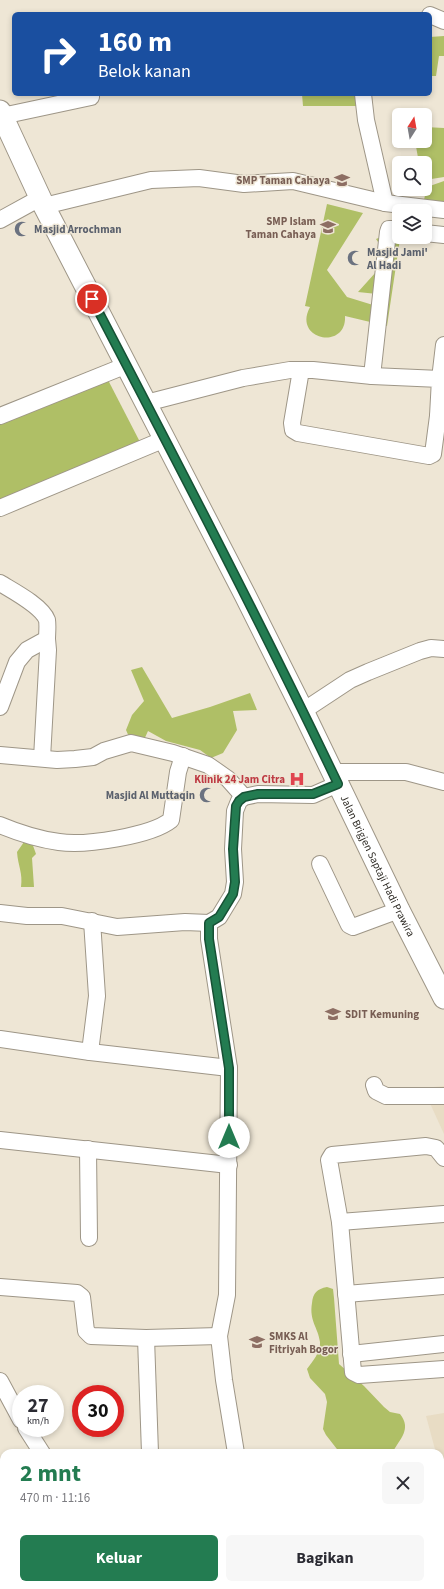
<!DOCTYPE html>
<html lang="id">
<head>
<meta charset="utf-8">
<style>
  :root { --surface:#fff; --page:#f7f7f7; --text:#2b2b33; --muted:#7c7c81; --accent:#237c51 }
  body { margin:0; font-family:"Source Sans 3",sans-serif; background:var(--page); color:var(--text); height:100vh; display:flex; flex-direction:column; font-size:15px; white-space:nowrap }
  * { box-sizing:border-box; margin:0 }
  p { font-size:13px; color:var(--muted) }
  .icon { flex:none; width:22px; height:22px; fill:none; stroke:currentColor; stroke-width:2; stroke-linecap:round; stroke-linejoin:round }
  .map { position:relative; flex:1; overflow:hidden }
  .panel { position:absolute; left:0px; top:1449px; width:444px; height:140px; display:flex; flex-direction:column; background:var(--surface); border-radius:12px 12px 0 0; box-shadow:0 2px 6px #0003 }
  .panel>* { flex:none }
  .top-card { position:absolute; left:12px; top:12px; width:420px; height:84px; border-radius:6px; box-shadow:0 2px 6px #0003; background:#1a4fa0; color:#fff; overflow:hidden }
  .needle { width:26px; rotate:11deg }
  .tools { position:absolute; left:392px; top:108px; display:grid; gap:8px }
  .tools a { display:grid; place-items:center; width:40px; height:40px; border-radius:6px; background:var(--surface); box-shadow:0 2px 6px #0003; font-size:20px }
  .speed { position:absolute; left:12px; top:1385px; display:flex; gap:8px; font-size:20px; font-weight:700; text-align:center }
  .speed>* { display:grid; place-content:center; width:52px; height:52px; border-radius:50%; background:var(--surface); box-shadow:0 2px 6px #0003; line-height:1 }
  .speed small { font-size:10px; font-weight:400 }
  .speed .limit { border:6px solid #d22; background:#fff; color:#111 }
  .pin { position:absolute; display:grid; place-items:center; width:34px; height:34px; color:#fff; margin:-17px; border:2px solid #fff; border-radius:50%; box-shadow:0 1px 4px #0007 }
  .me { position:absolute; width:44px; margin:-22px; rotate:0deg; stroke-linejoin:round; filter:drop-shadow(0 0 3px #0008) }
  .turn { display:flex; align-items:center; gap:14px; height:84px; padding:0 20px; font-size:18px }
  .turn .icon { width:52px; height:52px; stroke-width:2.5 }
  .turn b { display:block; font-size:28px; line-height:34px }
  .round { display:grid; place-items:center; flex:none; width:42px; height:42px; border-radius:6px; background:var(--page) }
  .headline { display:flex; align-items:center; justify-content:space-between; height:68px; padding:0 20px }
  h1 { font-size:24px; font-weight:700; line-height:30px; color:var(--accent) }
  .button { display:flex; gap:8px; margin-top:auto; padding:8px 20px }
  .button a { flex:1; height:46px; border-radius:6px; background:var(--accent); color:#fff; font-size:16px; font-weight:700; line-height:46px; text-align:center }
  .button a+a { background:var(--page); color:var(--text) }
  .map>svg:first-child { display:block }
</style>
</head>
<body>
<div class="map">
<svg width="444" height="1589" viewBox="0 0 444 1589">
  <rect width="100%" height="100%" fill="#eee6d5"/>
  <!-- built -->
  <g fill="#e8dcc4">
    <path d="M444,1086v48l-21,-46z"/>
    <path d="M444,1413v69l-4,-15v-14h-4l-10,-37z"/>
  </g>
  <!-- green -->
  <g fill="#afbf66">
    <path d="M444,36v20h-5l-3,20h-6v-39z"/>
    <path d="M302,94h68l1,12h-68z"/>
    <path d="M425,127l19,1v49l-19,3v-17h-6l-4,-22h10z"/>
    <path d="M444,181v26l-21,-3 4,-17z"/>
    <path d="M327,204l36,9 -36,57 20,27 26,8 4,-11 -19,-2 27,-30 -1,-11 -8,-12 12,-5 12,5 -13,87 -42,-10c2,35 -53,24 -35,-9l-5,-1z"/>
    <path d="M108,380l33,64 -141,60v-83z"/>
    <path d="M142,667l30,51 38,-11 40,-14 7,17 -24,1 4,19 -14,23 -12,5 -11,-8 -34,-9 -18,-10 -5,11 -13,-3 -4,-9 6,-15 12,-14 -13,-31z"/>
    <path d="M31,840l5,14 -4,4 2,29h-13c2,-14 -3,-21 -4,-35l7,-10z"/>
    <path d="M327,1287l6,2 1,9 5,66 25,22 20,21 6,5 10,2c12,15 0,25 -8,39h-52l-14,-18 -3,-6 4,-27 -2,-8 -15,-16 -3,-9c5,-7 14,-17 13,-27 -2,-15 -11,-21 -8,-39 1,-10 5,-14 15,-16z"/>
    <path d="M379,1585h54l3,4h-54z"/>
  </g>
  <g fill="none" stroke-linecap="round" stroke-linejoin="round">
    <defs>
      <g id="minor">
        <path d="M430,15l14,6"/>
        <path d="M363,94l3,26 19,83"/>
        <path d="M2,116l89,-19"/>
        <path d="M44,206l107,-26 48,-2 45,6 49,-3 92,22 59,7"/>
        <path d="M0,220l40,-22"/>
        <path d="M425,233l19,2"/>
        <path d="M301,370l-9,53 1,7 5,3 131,23 4,-2 5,-38"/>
        <path d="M372,376l16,-144 1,-3h10"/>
        <path d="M440,379l4,-34"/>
        <path d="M146,403l97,-25 47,-8h23l59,6 68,3 -2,37 6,1"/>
        <path d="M0,416l127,-51"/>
        <path d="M0,508l165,-69"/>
        <path d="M0,583c13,8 42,23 47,37 1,6 0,14 0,19l-20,11 -10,12 -17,45"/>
        <path d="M303,711l47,-31 18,-8 52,-21 11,-3 13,1"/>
        <path d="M0,755l57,5 18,-1 18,-2 11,-6 27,-8 42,10 35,12 20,14 16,18"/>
        <path d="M42,758l6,-108 -1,-11"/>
        <path d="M332,772h74l38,10"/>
        <path d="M0,825c19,8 38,14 59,17 26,4 92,-6 112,-22l7,-48 5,-16"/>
        <path d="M320,864l29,61 4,2 46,-17"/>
        <path d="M0,913l27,3h35l55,11 68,-5 24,1 10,-6 14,-23 2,-12 -2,-33 2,-38 4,-10 5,-4 14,-3 55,1 25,-11"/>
        <path d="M209,923v16l20,129 -2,227 -8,41 5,44 12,73"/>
        <path d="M0,1039l90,13 139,16"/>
        <path d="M90,1052l7,-56 -5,-75"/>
        <path d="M374,1085l2,6 10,5h58"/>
        <path d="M0,1140l229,25"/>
        <path d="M88,1149l1,89"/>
        <path d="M444,1158l-8,-10 -10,-2 -94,9 -3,5 11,62 13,150 6,3 85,-6"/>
        <path d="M340,1222l104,-8"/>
        <path d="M0,1287l77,6 5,4 4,34 5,5 55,2 73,-2"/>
        <path d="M346,1294l98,-8"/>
        <path d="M146,1338l4,115"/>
        <path d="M351,1354l93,-10"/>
        <path d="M0,1381l21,39"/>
        <path d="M26,1428l16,25"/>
        <path d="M92,1585l1,4"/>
        <path d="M235,1589l2,-4"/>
      </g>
      <g id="major">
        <path id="s1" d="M0,111l44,95 201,389 58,116 96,199 45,88"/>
      </g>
    </defs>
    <!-- minor casing -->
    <use href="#minor" stroke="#9e9687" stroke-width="18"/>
    <!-- major casing -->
    <use href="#major" stroke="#9e9687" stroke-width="23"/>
    <!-- minor -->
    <use href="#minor" stroke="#fff" stroke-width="16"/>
    <!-- major -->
    <use href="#major" stroke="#fff" stroke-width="21"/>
  </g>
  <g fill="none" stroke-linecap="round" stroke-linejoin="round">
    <defs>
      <path id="route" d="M92,299c84,161 168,322 246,485l-25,10h-55l-14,3 -5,4 -3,5 -3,43 2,33 -2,12 -14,23 -10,6v16l20,129v69"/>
    </defs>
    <!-- route casing -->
    <use href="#route" stroke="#175135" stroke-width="10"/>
    <!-- route -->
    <use href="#route" stroke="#237c51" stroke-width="7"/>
  </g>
  <!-- icons -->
  <defs>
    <symbol id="school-bare" viewBox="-9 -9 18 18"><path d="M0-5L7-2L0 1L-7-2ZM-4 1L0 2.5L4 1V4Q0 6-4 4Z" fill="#8d6e63" stroke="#eee6d5" stroke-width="2.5" paint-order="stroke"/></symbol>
    <symbol id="mosque-bare" viewBox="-9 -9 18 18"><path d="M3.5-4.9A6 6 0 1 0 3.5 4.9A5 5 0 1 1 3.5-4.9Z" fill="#6b7280" stroke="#eee6d5" stroke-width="2.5" paint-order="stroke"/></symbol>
    <symbol id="hospital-bare" viewBox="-9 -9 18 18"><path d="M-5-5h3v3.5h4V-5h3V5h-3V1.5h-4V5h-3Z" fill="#e0444e" stroke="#eee6d5" stroke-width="2.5" paint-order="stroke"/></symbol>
  </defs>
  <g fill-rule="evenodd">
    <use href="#school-bare" x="331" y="169" width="22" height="22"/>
    <use href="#school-bare" x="317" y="216" width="22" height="22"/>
    <use href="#mosque-bare" x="11" y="218" width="22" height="22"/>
    <use href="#mosque-bare" x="344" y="247" width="22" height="22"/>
    <use href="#hospital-bare" x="286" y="768" width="22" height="22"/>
    <use href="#mosque-bare" x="196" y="784" width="22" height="22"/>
    <use href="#school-bare" x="322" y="1003" width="22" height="22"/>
    <use href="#school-bare" x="246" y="1331" width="22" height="22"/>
  </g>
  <g text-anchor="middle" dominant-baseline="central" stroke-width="3" stroke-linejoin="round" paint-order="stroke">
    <!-- education labels -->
    <g font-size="11" font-weight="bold" fill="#785e54" stroke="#eee6d5" text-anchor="end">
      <text x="330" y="180">SMP Taman Cahaya</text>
      <text x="316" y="221">SMP Islam<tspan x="316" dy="13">Taman Cahaya</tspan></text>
      <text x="345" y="1014" text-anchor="start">SDIT Kemuning</text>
      <text x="269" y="1336" text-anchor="start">SMKS Al<tspan x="269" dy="13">Fitriyah Bogor</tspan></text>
    </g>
    <!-- worship labels -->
    <g font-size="11" font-weight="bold" fill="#5b616d" stroke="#eee6d5" text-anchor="start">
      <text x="34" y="229">Masjid Arrochman</text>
      <text x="367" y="252">Masjid Jami'<tspan x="367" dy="13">Al Hadi</tspan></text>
      <text x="195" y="795" text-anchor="end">Masjid Al Muttaqin</text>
    </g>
    <!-- health labels -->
    <g font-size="11" font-weight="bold" fill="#be3a42" stroke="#eee6d5" text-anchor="end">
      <text x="285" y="779">Klinik 24 Jam Citra</text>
    </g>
    <!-- street labels -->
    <g font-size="11" fill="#2e2b25" stroke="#eee6d5">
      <text stroke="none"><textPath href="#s1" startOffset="844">Jalan Brigjen Saptaji Hadi Prawira</textPath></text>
    </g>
  </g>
</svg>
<div class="tools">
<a><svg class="needle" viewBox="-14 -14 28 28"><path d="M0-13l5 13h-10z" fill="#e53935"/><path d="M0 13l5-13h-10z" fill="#7c7c81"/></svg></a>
<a><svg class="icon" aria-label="search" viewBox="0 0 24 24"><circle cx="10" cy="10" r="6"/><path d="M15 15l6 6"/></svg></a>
<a><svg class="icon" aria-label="layers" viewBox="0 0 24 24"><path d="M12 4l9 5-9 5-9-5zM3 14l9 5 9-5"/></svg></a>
</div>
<div class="speed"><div>27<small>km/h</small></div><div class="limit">30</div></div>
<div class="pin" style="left:92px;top:299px;background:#d93025"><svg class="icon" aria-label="arrive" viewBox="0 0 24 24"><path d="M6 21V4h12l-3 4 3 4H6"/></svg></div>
<svg class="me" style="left:229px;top:1137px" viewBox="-20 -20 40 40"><circle r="19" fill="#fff"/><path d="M0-13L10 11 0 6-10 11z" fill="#237c51"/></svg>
<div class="top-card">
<div class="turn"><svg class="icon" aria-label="right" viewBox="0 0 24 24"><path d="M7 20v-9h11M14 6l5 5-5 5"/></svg><div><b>160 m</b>Belok kanan</div></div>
</div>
<section class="panel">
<div class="headline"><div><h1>2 mnt</h1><p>470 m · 11:16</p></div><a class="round"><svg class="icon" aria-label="close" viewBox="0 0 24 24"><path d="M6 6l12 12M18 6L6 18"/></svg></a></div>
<div class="button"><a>Keluar</a><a>Bagikan</a></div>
</section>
</div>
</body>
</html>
